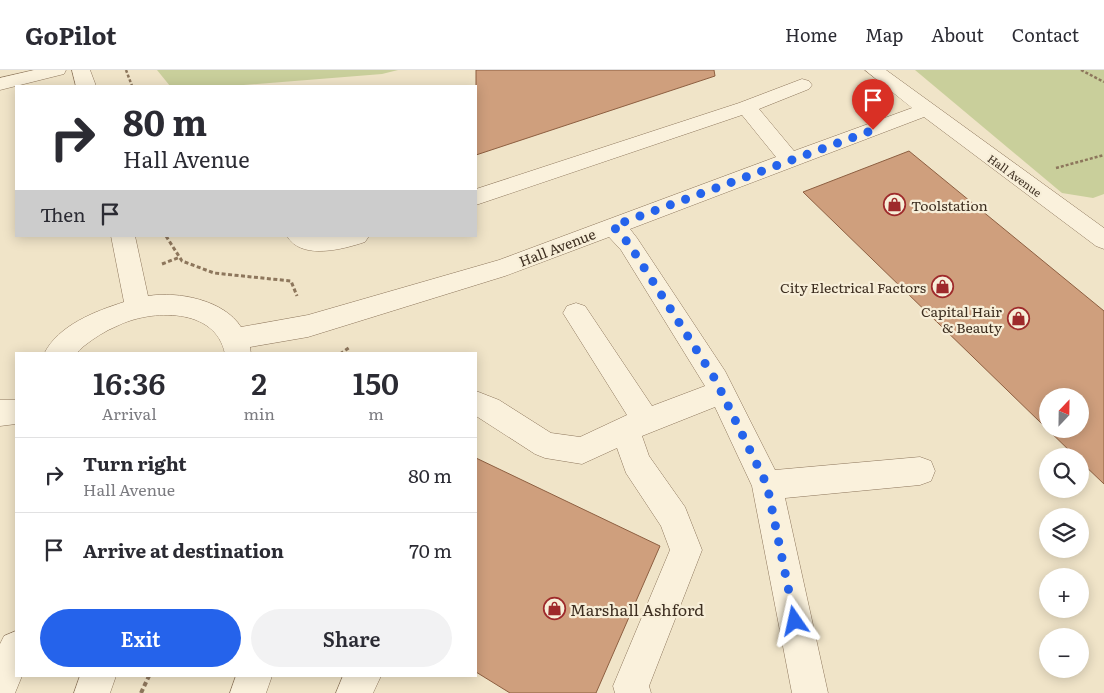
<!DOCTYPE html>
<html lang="en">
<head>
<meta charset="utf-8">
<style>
  :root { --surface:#fff; --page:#f2f2f3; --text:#2b2b33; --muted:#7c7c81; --line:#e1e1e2; --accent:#2563eb }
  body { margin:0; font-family:Literata,serif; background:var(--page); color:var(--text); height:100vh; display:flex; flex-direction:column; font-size:19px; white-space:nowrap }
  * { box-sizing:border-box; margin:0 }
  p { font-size:16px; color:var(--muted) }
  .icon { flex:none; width:28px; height:28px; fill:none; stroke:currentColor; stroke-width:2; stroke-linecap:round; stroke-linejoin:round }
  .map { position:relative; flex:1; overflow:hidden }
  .details { position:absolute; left:15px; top:282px; width:462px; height:325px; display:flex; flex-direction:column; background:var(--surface); border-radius:0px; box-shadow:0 2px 12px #0003 }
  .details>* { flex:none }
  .guide { position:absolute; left:15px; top:15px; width:462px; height:152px; border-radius:0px; box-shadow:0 2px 12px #0003; background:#fff; color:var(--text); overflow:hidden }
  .needle { width:32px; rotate:22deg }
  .fabs { position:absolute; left:1039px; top:318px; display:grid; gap:10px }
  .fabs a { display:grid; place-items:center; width:50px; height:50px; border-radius:50%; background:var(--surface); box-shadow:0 2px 12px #0003; font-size:25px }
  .pin { position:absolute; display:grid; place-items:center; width:42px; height:42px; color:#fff; margin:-51px -21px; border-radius:50% 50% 50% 0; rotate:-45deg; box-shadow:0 0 5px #0007 }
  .pin .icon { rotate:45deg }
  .me { position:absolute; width:55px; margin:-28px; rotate:349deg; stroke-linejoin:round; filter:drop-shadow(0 0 4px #0008) }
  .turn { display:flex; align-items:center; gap:18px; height:105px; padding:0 25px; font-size:22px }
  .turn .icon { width:65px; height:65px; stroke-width:2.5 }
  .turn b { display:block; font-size:35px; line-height:42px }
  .then { display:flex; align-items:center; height:48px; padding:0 25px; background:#0003; gap:10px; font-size:19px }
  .eta { display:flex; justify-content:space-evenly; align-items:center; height:85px; text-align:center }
  .eta b { font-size:30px; font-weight:600; line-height:35px }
  .cta { display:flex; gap:10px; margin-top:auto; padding:10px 25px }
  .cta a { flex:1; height:58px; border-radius:30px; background:var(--accent); color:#fff; font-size:20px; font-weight:600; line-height:58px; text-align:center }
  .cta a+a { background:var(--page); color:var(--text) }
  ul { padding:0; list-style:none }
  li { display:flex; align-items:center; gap:15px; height:75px; padding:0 25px; border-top:1px solid var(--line) }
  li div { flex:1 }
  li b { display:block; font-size:19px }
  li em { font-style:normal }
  header { display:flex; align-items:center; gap:30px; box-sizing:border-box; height:70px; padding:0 25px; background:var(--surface); border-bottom:1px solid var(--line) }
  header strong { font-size:24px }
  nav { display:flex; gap:28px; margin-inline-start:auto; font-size:18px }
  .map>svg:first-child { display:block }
</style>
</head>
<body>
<header>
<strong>GoPilot</strong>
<nav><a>Home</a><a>Map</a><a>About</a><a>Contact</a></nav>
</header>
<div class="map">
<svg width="1104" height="623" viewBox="0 0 1104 623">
  <rect width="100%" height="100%" fill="#f0e4c8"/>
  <!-- green -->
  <g fill="#c9cf9b">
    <path d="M157,0h241l-16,4 -151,12h-61z"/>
    <path d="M915,0h189v124l-11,4 -31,-5z"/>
  </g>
  <!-- building -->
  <g fill="#cf9f7d" stroke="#8d5f41" fill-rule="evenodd">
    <path d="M476,0h238l1,6 -239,79z"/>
    <path d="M909,81l195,160v173l-24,-23v-5h-5l-272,-264zM1048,326h32v33h-32z"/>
    <path d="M476,388l184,88 -64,147h-86l-34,-21z"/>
  </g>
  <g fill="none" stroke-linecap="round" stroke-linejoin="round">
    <defs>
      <g id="minor">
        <path d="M34,0h32l-2,4 -64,16v-12z"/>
        <path d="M72,0h18l6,16h-20z"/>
        <path d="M865,0h21l218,158v21l-8,-3 -172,-129 -294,112 7,9 88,133 50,99 145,-13 11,4 4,10 -4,10 -11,4 -135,13 43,195h-36l-40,-207 -37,-79 -73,29 7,20 36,51 17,43 -53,136 2,7h-36l-2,-7 57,-136 -9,-24 -35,-53 -9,-25 -35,16 -37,-6 -10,-4 -59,-38v-25l23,9 52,33 29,4 47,-22 -64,-102 4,-7 9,-3 9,3 67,100 53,-20 -84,-136 -12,-13 -104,39 -197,61 -58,10 1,7h-26c-9,-47 -74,-45 -108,-28 -12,5 -23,12 -33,20 -3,2 -6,7 -9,8 -6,2 -24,0 -31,0 14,-29 52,-43 80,-52l-13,-66h24l13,60c30,-5 76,4 93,31l67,-12 191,-55 277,-103 -34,-42 -266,90v-16l263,-86 63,-24 7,2 3,4 -3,4 -50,20 35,42 118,-43z"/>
        <path d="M287,166h82l-4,6c-21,7 -64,19 -78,-6z"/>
        <path d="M0,330h16v24l-16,2z"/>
        <path d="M16,561v45h6l-7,17h-15v-49l4,-8z"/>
        <path d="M80,606h36l-6,17h-36z"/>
        <path d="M236,606h36l-6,17h-36z"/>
        <path d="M343,606h38l-8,17h-37z"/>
      </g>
    </defs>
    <!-- minor casing -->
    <use href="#minor" stroke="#8d765c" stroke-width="1"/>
    <!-- path-far2 -->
    <g stroke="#8d765c" stroke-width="2.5" stroke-dasharray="3 2" stroke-linecap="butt">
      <path d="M126,0l6,16"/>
      <path d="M1081,0l23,12"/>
      <path d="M1056,98l48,-13"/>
    </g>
    <!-- path-far1 -->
    <g stroke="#8d765c" stroke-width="3" stroke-dasharray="4 2.5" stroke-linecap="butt">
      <path d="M166,166l16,25 32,12 77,8 6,15"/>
      <path d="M162,194l18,-7"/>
      <path d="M340,284l10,-7"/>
    </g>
    <!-- path -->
    <path stroke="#8d765c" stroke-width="4" stroke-dasharray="4.5 3" stroke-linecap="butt" d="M141,623l8,-17"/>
    <!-- minor -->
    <use href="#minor" fill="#faf1dc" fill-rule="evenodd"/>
  </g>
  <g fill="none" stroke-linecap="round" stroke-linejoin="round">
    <!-- route -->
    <path stroke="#2563eb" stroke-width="9" stroke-dasharray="0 16.2" d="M795,551l-28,-136 -52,-106 -86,-135 -16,-18 260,-96"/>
  </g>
  <!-- icons -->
  <defs>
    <symbol id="shop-ring" viewBox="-11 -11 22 22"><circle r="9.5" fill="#f7eed8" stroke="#9e2a2b" stroke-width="1.5"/><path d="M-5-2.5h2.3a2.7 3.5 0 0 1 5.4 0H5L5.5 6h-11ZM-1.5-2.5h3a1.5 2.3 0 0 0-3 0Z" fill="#9e2a2b"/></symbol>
  </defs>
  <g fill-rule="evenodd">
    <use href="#shop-ring" x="882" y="122" width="25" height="25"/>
    <use href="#shop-ring" x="930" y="204" width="25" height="25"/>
    <use href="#shop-ring" x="1006" y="236" width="25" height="25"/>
    <use href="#shop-ring" x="542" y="526" width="25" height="25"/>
  </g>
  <g text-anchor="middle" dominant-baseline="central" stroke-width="4.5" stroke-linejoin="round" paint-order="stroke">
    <!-- far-street labels -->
    <g font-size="11" fill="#3d2e20" stroke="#f7eed8">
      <text transform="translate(1015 105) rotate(36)">Hall Avenue</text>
    </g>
    <!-- poi labels -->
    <g font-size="14" fill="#3d2e20" stroke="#f7eed8" text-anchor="end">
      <text x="911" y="135" text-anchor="start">Toolstation</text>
      <text x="926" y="217">City Electrical Factors</text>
      <text x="1002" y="241">Capital Hair<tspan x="1002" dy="16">&amp; Beauty</tspan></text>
    </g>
    <!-- street labels -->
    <g font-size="14" fill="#3d2e20" stroke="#f7eed8">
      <text transform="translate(557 177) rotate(-21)">Hall Avenue</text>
    </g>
    <!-- near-poi labels -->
    <g font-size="16" fill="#3d2e20" stroke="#f7eed8" text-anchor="start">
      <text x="570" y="539">Marshall Ashford</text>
    </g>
  </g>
</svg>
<div class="fabs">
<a><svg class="needle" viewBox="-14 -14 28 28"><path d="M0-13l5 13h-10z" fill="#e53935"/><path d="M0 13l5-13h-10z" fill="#7c7c81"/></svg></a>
<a><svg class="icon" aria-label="search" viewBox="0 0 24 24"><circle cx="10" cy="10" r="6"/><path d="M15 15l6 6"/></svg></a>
<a><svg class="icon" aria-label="layers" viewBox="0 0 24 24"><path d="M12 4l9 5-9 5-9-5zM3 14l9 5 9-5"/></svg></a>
<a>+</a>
<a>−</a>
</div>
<div class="pin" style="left:873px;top:60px;background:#d93025"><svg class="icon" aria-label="arrive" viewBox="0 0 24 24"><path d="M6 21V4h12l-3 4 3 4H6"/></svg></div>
<svg class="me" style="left:795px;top:551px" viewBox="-20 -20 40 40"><path d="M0-17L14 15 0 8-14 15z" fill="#2563eb" stroke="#fff" stroke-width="4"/></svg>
<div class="guide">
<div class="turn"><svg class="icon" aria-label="right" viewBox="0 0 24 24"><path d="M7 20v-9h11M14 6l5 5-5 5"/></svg><div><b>80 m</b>Hall Avenue</div></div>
<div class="then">Then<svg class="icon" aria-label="arrive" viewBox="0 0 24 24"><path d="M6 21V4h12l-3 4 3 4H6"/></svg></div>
</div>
<section class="details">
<div class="eta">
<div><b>16:36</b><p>Arrival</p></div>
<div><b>2</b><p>min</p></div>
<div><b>150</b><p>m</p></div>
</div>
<ul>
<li><svg class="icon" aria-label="right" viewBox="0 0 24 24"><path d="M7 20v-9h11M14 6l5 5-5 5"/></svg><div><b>Turn right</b><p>Hall Avenue</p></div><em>80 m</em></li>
<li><svg class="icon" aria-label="arrive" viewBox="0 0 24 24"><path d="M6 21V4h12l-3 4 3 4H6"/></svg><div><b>Arrive at destination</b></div><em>70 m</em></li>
</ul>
<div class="cta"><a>Exit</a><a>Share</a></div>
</section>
</div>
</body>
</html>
